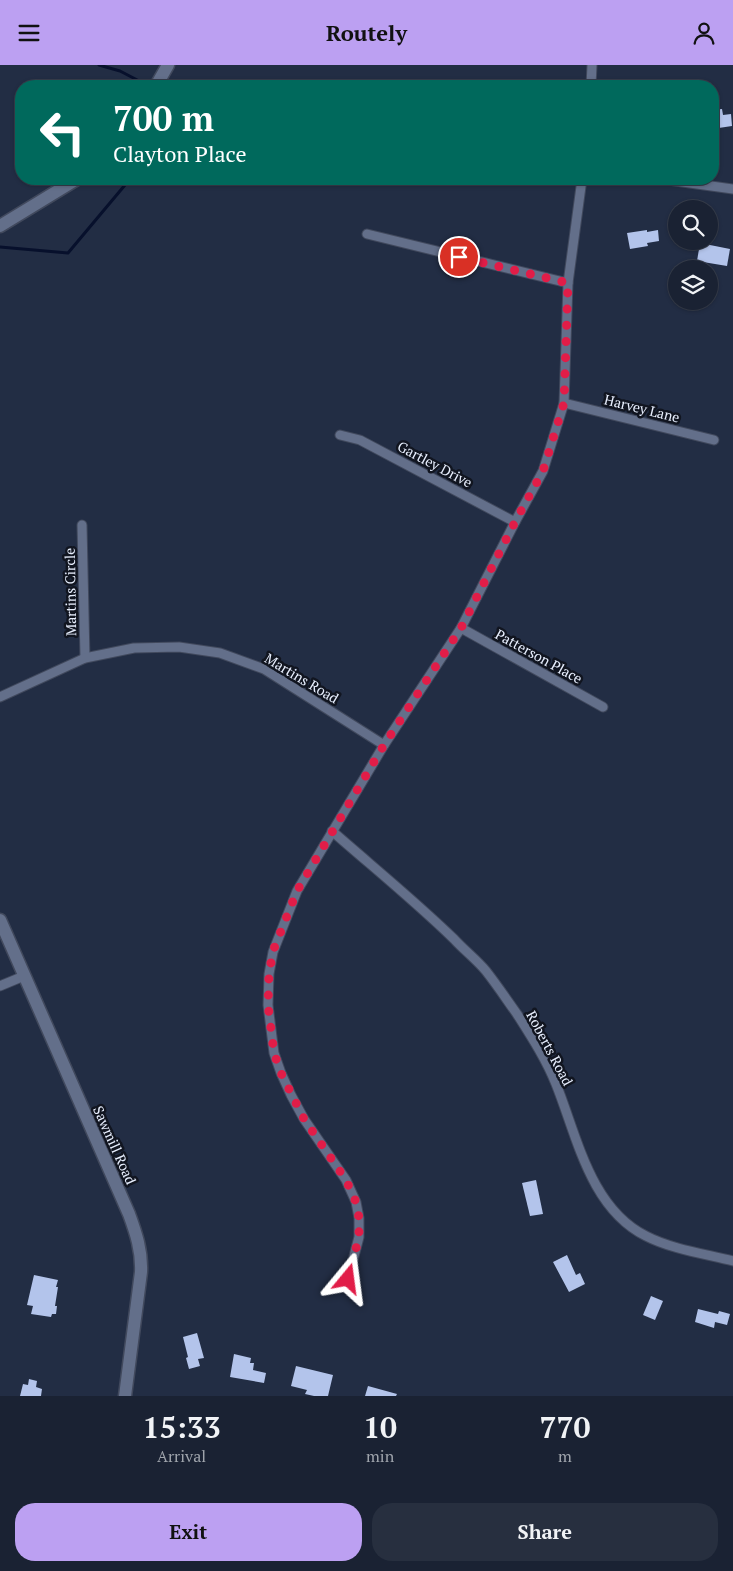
<!DOCTYPE html>
<html lang="en">
<head>
<meta charset="utf-8">
<style>
  :root { --surface:#1a2233; --page:#272f3f; --text:#f1f3f6; --muted:#9fa4ac; --line:#383f4e; --accent:#bca0f2 }
  body { margin:0; font-family:"PT Serif",serif; background:var(--page); color:var(--text); height:100vh; display:flex; flex-direction:column; font-size:19px; white-space:nowrap }
  * { box-sizing:border-box; margin:0 }
  p { font-size:16px; color:var(--muted) }
  .icon { flex:none; width:28px; height:28px; fill:none; stroke:currentColor; stroke-width:2; stroke-linecap:round; stroke-linejoin:round }
  .map { position:relative; height:1331px; overflow:hidden }
  .drawer { display:flex; flex-direction:column; background:var(--surface); flex:1 }
  .drawer>* { flex:none }
  .guide { position:absolute; left:15px; top:15px; width:704px; height:105px; border-radius:20px; box-shadow:0 1px 4px #0004,0 0 0 1px var(--line); background:#00695c; color:#fff; overflow:hidden }
  .buttons { position:absolute; left:668px; top:135px; display:grid; gap:10px }
  .buttons a { display:grid; place-items:center; width:50px; height:50px; border-radius:50%; background:var(--surface); box-shadow:0 1px 4px #0004,0 0 0 1px var(--line); font-size:25px }
  .pin { position:absolute; display:grid; place-items:center; width:42px; height:42px; color:#fff; margin:-21px; border:2px solid #fff; border-radius:50%; box-shadow:0 1px 5px #0007 }
  .me { position:absolute; width:55px; margin:-28px; rotate:16deg; stroke-linejoin:round; filter:drop-shadow(0 0 4px #0008) }
  .turn { display:flex; align-items:center; gap:18px; height:105px; padding:0 15px; font-size:22px }
  .turn .icon { width:65px; height:65px; stroke-width:2.5 }
  .turn b { display:block; font-size:35px; line-height:42px }
  .eta { display:flex; justify-content:space-evenly; align-items:center; height:85px; text-align:center }
  .eta b { font-size:30px; font-weight:800; line-height:35px }
  .action { display:flex; gap:10px; margin-top:auto; padding:10px 15px }
  .action a { flex:1; height:58px; border-radius:20px; background:var(--accent); color:#111; font-size:20px; font-weight:800; line-height:58px; text-align:center }
  .action a+a { background:var(--page); color:var(--text) }
  header { display:flex; justify-content:space-between; align-items:center; height:65px; padding:0 15px; background:var(--accent); color:#111; font-size:22px; font-weight:800 }
  .map>svg:first-child { display:block }
</style>
</head>
<body>
<header><svg class="icon" aria-label="menu" viewBox="0 0 24 24"><path d="M4 6h16M4 12h16M4 18h16"/></svg>Routely<svg class="icon" aria-label="person" viewBox="0 0 24 24"><circle cx="12" cy="8" r="4"/><path d="M4 21q1-7 8-7t8 7"/></svg></header>
<div class="map">
<svg width="733" height="1331" viewBox="0 0 733 1331">
  <rect width="100%" height="100%" fill="#222d44"/>
  <g fill="none" stroke-linecap="round" stroke-linejoin="round">
    <!-- stream -->
    <g stroke="#07102c" stroke-width="3">
      <path d="M99,0l21,6 23,12 1,3"/>
      <path d="M0,182l68,6 57,-68 2,-6"/>
    </g>
  </g>
  <!-- building -->
  <g fill="#b3c4eb">
    <path d="M722,44l1,6 8,-1 1,12 -20,3v-19z"/>
    <path d="M647,165v2l11,-2 1,11 -12,2 1,3 -18,3 -3,-16z"/>
    <path d="M700,178l30,6 -3,17 -30,-5z"/>
    <path d="M536,1115l7,34 -13,2 -8,-33z"/>
    <path d="M567,1190l9,20 4,-2 5,11 -16,8 -16,-30z"/>
    <path d="M34,1210l24,5 -2,7h2l-3,19h2l-1,8h-4l-1,3 -20,-3 2,-8 -6,-1z"/>
    <path d="M651,1231l12,5 -8,19 -12,-5z"/>
    <path d="M698,1244l20,5 1,-3 11,3 -3,11 -12,-3 -1,6 -19,-6z"/>
    <path d="M197,1268l7,25 -6,1 2,7 -11,3 -3,-11 2,-1 -5,-20z"/>
    <path d="M234,1289l17,4 -1,5h4l-1,7 13,3 -2,10 -34,-6z"/>
    <path d="M296,1301l37,9 -5,21h-14l-9,-2 2,-4 -16,-4z"/>
    <path d="M29,1314l8,2 -1,6 6,2 -1,7h-21l3,-12 5,1z"/>
    <path d="M368,1321l29,8 -1,2h-31z"/>
  </g>
  <g fill="none" stroke-linecap="round" stroke-linejoin="round">
    <defs>
      <g id="street">
        <path d="M591,21l1,-21"/>
        <path d="M661,114l72,10"/>
        <path d="M367,169l201,49"/>
        <path d="M564,338l150,37"/>
        <path d="M340,370l20,5 155,82"/>
        <path d="M82,460l3,133"/>
        <path d="M461,563l142,79"/>
        <path d="M0,632l85,-39 49,-10 45,-1 41,6 44,16 120,76"/>
        <path d="M332,766c41,36 83,70 122,108 10,11 23,21 32,32 11,14 21,29 31,43 14,22 29,45 39,70 21,52 34,124 90,152 25,13 59,18 87,25"/>
        <path d="M0,921l24,-10"/>
        <path d="M348,1214l11,-42v-19l-3,-16 -10,-22 -42,-61 -13,-24 -10,-22 -7,-20 -6,-48 1,-31 4,-22 24,-61 87,-146 77,-117 54,-106 28,-51 21,-68 4,-120 14,-104"/>
      </g>
      <g id="secondary">
        <path d="M156,21l12,-21"/>
        <path d="M0,161l77,-47"/>
        <path d="M0,855l129,294c7,19 13,37 12,58l-16,124"/>
      </g>
    </defs>
    <!-- street casing -->
    <use href="#street" stroke="#41495d" stroke-width="11"/>
    <!-- secondary casing -->
    <use href="#secondary" stroke="#41495d" stroke-width="15"/>
    <!-- street -->
    <use href="#street" stroke="#636f8a" stroke-width="9"/>
    <!-- secondary -->
    <use href="#secondary" stroke="#636f8a" stroke-width="12"/>
  </g>
  <g fill="none" stroke-linecap="round" stroke-linejoin="round">
    <!-- route -->
    <path stroke="#e11d48" stroke-width="9" stroke-dasharray="0 16.2" d="M348,1214l11,-42v-19l-3,-16 -10,-22 -42,-61 -23,-46 -7,-20 -6,-48 1,-31 4,-23 24,-60 87,-146 77,-117 54,-106 28,-51 21,-68 4,-120 -109,-26"/>
  </g>
  <g text-anchor="middle" dominant-baseline="central" stroke-width="5" stroke-linejoin="round" paint-order="stroke">
    <!-- street labels -->
    <g font-size="14" fill="#e8effe" stroke="#111520">
      <text transform="translate(642 343) rotate(14)">Harvey Lane</text>
      <text transform="translate(435 399) rotate(28)">Gartley Drive</text>
      <text transform="translate(70 527) rotate(-91)">Martins Circle</text>
      <text transform="translate(539 591) rotate(29)">Patterson Place</text>
      <text transform="translate(302 613) rotate(31)">Martins Road</text>
      <text transform="translate(550 983) rotate(62)">Roberts Road</text>
      <text transform="translate(115 1080) rotate(66)">Sawmill Road</text>
    </g>
  </g>
</svg>
<div class="buttons">
<a><svg class="icon" aria-label="search" viewBox="0 0 24 24"><circle cx="10" cy="10" r="6"/><path d="M15 15l6 6"/></svg></a>
<a><svg class="icon" aria-label="layers" viewBox="0 0 24 24"><path d="M12 4l9 5-9 5-9-5zM3 14l9 5 9-5"/></svg></a>
</div>
<div class="pin" style="left:459px;top:192px;background:#d93025"><svg class="icon" aria-label="arrive" viewBox="0 0 24 24"><path d="M6 21V4h12l-3 4 3 4H6"/></svg></div>
<svg class="me" style="left:348px;top:1214px" viewBox="-20 -20 40 40"><path d="M0-17L14 15 0 8-14 15z" fill="#e11d48" stroke="#fff" stroke-width="4"/></svg>
<div class="guide">
<div class="turn"><svg class="icon" aria-label="left" viewBox="0 0 24 24"><path d="M17 20v-9H6M10 6l-5 5 5 5"/></svg><div><b>700 m</b>Clayton Place</div></div>
</div>
</div>
<section class="drawer">
<div class="eta">
<div><b>15:33</b><p>Arrival</p></div>
<div><b>10</b><p>min</p></div>
<div><b>770</b><p>m</p></div>
</div>
<div class="action"><a>Exit</a><a>Share</a></div>
</section>
</body>
</html>
